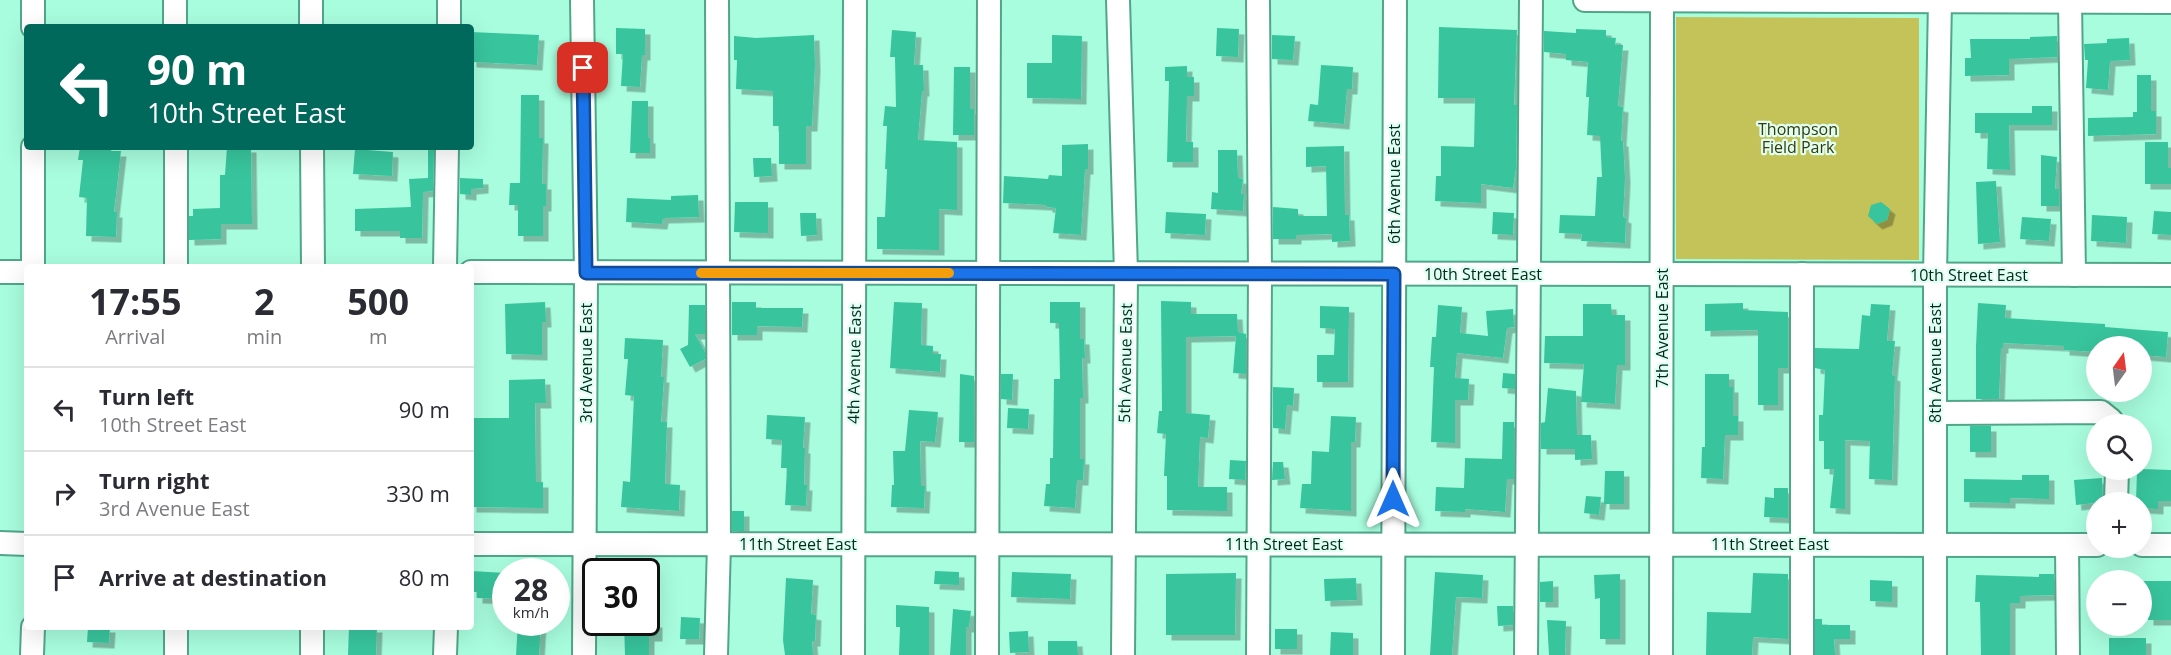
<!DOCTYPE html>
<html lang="en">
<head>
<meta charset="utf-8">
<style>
  :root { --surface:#fff; --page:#f7f7f7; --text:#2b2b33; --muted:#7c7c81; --line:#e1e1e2 }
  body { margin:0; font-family:"Open Sans",sans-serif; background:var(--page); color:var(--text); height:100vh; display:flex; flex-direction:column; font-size:22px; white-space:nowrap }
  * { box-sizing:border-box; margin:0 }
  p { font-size:20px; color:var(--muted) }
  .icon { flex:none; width:33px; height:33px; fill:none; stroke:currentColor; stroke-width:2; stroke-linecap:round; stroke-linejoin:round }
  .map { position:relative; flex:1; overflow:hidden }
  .sheet { position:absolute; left:24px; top:264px; width:450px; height:366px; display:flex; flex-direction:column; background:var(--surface); border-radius:6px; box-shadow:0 6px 24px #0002 }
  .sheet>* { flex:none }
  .banner { position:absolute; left:24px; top:24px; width:450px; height:126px; border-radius:6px; box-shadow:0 6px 24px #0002; background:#00695c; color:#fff; overflow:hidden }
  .needle { width:39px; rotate:14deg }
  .fabs { position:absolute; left:2086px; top:336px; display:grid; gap:12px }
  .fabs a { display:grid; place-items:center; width:66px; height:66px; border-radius:50%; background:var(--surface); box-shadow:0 6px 24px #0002; font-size:30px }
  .speed { position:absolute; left:492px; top:558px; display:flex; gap:12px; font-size:30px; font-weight:700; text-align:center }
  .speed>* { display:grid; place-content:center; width:78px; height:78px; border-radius:50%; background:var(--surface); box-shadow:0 6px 24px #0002; line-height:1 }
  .speed small { font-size:15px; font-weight:400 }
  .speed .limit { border:3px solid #111; border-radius:9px; background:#fff; color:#111 }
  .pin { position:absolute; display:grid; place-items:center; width:51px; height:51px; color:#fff; margin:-26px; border-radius:12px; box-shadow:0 3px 9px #0006 }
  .me { position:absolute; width:66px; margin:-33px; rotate:0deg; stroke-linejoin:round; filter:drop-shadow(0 0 4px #0008) }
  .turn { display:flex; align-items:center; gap:21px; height:126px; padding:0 24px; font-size:27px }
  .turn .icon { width:78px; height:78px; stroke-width:2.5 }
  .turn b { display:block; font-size:42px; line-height:51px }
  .eta { display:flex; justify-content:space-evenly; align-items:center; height:102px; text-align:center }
  .eta b { font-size:36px; font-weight:700; line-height:42px }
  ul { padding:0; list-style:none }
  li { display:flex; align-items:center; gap:18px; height:84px; padding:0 24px; border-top:2px solid var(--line) }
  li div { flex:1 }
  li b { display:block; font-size:22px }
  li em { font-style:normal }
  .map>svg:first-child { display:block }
</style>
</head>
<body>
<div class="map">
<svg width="2171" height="655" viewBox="0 0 2171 655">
  <defs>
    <filter id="shadow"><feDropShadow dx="5.5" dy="5.5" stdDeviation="0" flood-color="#0004"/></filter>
  </defs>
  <rect width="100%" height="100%" fill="#a8fdde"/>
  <!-- green -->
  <path fill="#c3c35a" d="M1676,17l243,1v242l-243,-1z"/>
  <!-- building -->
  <g fill="#37c59d" filter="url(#shadow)">
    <path d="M1439,27l78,3 -3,75h3l-1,63 -3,20 -32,-4v19l-46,-2 1,-25h5v-30l33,1 1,-49h-37z"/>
    <path d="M616,28l29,1v26h-3l-2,32 -19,-1 2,-32h-7z"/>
    <path d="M1217,28l22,1 -1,28 -22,-1z"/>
    <path d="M1576,29l30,1v7l10,1 -1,7h8l-5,61 5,1 -2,34h2l2,37 -2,39 3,1 -1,25 -44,-2 1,-7 -23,-1 1,-18 35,1 2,-39h5l-2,-41 -13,-1 2,-38h-3l2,-35 -22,-2v-6l-22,-2v-21l32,2z"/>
    <path d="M892,30l24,2 -2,33h9l1,26h-2l-4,49 39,2v68l-18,-1v41l-62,-1v-32h8l2,-48h-2l2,-43h-4l2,-20 11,1 -1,-50h-5z"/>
    <path d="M471,32l68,3 -2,30 -66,-3z"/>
    <path d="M814,35l1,30 -3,61h-6v38h-27v-38h-6v-35l-37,-2 1,-29h-3v-24l22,2z"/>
    <path d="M1052,35l30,1 -1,63 -54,-1v-35h25z"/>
    <path d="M1272,35l23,1 -2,24 -21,-1z"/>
    <path d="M2057,36v21l-48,2v16l-44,1v-18h6l-1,-19h60v-2z"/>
    <path d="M2129,38l1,22 -20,1 -2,29 -22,-2 2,-28h-3l-1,-16 23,-1v-4z"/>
    <path d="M1321,65l32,2 -1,22h-5l-3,35 -36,-3 2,-17 8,1z"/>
    <path d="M1187,66v11h7v19h-7l-1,46h7v20h-26l2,-81h-4v-14z"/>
    <path d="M954,67h16v42h4v26h-21z"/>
    <path d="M2137,75h14v36h5v23l-68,2v-18l45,-1v-5h4z"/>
    <path d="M521,95h18v43h4l-1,46h4v22h-3v30h-25v-31h-9l1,-22h10z"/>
    <path d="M632,101h16v37h2v15h-20z"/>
    <path d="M2032,106h20v19h-43l1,45 -23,-1 1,-36h-13v-20h57z"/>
    <path d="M2145,142h23v26h3v16h-26z"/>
    <path d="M1088,144v25h-3l-4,66 -28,-2 3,-25 -9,-1v-2l-44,-2 1,-27 44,3 1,-4 13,1v-31z"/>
    <path d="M1344,146l1,69h4l1,26 -18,1v-8l-36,1v4h-23v-32l25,2v7h29l-1,-50 -20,1v-20z"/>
    <path d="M80,147h32l-1,4h10l-7,61h3l-1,25 -30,-1 1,-38 -8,-1 4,-37h-5z"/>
    <path d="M227,147h24l1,77h-31v15l-32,1v-24h4v-7l27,-1v-33h5z"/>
    <path d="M428,147h6l-1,44 -10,1 -1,46h-22v-7h-45v-22l56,-2 -2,-28 19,-1z"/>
    <path d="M355,149l38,3 -1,24 -39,-2z"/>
    <path d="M1218,150h19l1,28 5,1 -2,15h3l-1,17 -32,-2 1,-17 6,1z"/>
    <path d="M2041,155l16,2 -2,32h4v17h-18z"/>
    <path d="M753,158h18l1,18 -18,1z"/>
    <path d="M460,178l23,1v9l-12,1v6l-11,-1z"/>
    <path d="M1996,181l4,61 -22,2 -2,-62z"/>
    <path d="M698,195l1,22 -36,1 -1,6 -36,-2 1,-24 44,2v-4z"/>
    <path d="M735,202h33v31l-34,-1z"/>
    <path d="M1881,202l9,7 -3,11 -10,4 -9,-8 3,-11z"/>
    <path d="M2154,211l17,1v23l-19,-1z"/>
    <path d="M1166,212l40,2 -1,21 -40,-2z"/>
    <path d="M1493,212l21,1 -1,22 -21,-1z"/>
    <path d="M800,213h16l1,22 -16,1z"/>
    <path d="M2092,215l35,2 -1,26 -35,-2z"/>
    <path d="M2022,217l29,2 -2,22 -29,-2z"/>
    <path d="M1161,301l30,1v12h46l1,18 8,2v40l-13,-1 3,-37 -50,1v76l24,2 -2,23 -8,-1 -2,50h29v24l-60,-1v-34h-3l2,-42 -9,-1 2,-22h3z"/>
    <path d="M545,302l1,20h-4v33l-36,-1 -1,-50z"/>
    <path d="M732,302h24v6h47l-1,19 -45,-1v9h-25z"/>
    <path d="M894,302l28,1 -1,42 12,1v8h8l-1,18 -50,-4z"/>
    <path d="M1050,302h30v37h4l1,19h-3l1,40h-3v61h4l-1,21h-6l-2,28 -31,-2 2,-22h4v-26h3l1,-79h6l-1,-56h-9z"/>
    <path d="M1743,303v7l45,2v56h-10v37h-20v-75l-53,1v-27z"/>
    <path d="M1978,303l28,2 -1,13 100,6v3l63,5 -2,25 -24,-2v-9h-45v6l-33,-2v-4l-61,-3v5h-2l-2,51h-23v-53z"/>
    <path d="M1583,304h28l1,11h13v50h-8l-2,39 -34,-2 3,-38 -40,-1 1,-27h38z"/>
    <path d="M1871,304l19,1 -3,36h8l-3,34 3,1 -3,104 -23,-1 1,-38 -25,-1v69l-15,-1 4,-39h-10v-28h-5v-26h4l2,-45 -10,-2v-20l44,1 3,-34 8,1z"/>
    <path d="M689,305h16v29h-10l10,18v7l-15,8 -10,-18 8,-4z"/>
    <path d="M1438,305l24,2 -2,26 28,3 -2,-25 27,-2 1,18 -7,1 -4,30 -46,-5 -2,25 14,1 -1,21h-13v43l-24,-1 3,-75h-4l2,-30h4z"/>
    <path d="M1320,306l29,1 -1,75h-31v-27h17l1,-26 -15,-1z"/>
    <path d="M625,338l38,2 -2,37h3l-3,45h6l-2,62 15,1 -1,26 -58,-4 2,-26 7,1 4,-86 -9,-1 3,-36h-4v-3z"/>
    <path d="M1503,373l12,1v15l-13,-1z"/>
    <path d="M960,374l14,2v66h-15z"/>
    <path d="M1001,374h12l-1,26 -11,-1z"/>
    <path d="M1705,374h24v13h4v29h5v19h-13l-2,44 -22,-1 1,-31h3z"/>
    <path d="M545,379l1,24h-11l1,79h7v26l-72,-1v-89h38v-38z"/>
    <path d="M1273,387l21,1 -1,18 -6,-1 -2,24 -12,-1z"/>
    <path d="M1548,388l28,3 1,44h14l1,24 -17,1v-11h-34v-26l4,-1z"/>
    <path d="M1008,408l21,1 -1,20 -21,-1z"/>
    <path d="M909,410l29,2 -3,30 -15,-1 1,45h4l-1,22 -33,-1 1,-22h2l-1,-34h12z"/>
    <path d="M767,415l38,2 -2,31h2l-1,37h3l-1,21 -21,-1 2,-37h-6l1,-28 -16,-1z"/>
    <path d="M1331,416l25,1 -1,25h-4v69l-51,-3 2,-24h9l1,-33 17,1z"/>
    <path d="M1503,422h11v57h-7l-2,33 -40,-3v3l-30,-1 1,-24 28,1 1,-30 37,1z"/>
    <rect x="1970" y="426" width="21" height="26"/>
    <path d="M1230,460l16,1 -1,19 -16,-1z"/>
    <path d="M1273,462h10l2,17 -13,1z"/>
    <path d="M2142,469l29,1v31h-13v8l-16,-1v-6h-6l1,-32z"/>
    <path d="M1605,471h19v33h-20z"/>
    <path d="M2022,475h27v24l-39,-1v5l-46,-1v-23l58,1z"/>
    <path d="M2102,478l1,24 -27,3 -2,-25z"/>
    <path d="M1774,488h14v30l-24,-1 1,-20 9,1z"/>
    <path d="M1586,496l15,1 -2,18 -15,-2z"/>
    <rect x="732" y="511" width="12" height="20"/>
    <path d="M471,571l35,2v26l-29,-1v-6h-6z"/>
    <path d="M935,571l24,1v13l-25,-1z"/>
    <path d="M1012,572l59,2 -1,25 -59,-2z"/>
    <path d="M1435,572l48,3 -1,23 -26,-1 -4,58h-22z"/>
    <path d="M1236,573l-1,62h-69v-61z"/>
    <path d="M1753,573l35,1v65l-35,-2 -1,18h-46l1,-43 44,1z"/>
    <path d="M1620,574v65h-20v-41l-5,1 -1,-24z"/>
    <path d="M2039,574h15v21l-34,1v7h-10v52h-29l-1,-53h-5l1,-27 63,2z"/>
    <path d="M786,578l27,2 -2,34 5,1 -1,26h-3l1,14h-28l-2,-15z"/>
    <path d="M1356,578l1,22 -32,1 -1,-22z"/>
    <path d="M1870,580l22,1v21l-22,-1z"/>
    <path d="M1553,581v21h-13v-20z"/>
    <path d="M2142,581h29v39h-23v-15h-6z"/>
    <path d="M896,605l33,2v48h-30l1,-28h-4z"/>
    <path d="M1497,606h16v19l-15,1z"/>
    <path d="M953,609l18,2 -2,16h-3v28h-16z"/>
    <path d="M681,617l19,1 -1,21h-19z"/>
    <path d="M1815,619h7v6h28v14h-16l1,16h-20z"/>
    <path d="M1547,620l19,1 -1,34h-16z"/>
    <path d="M518,622h23l-2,33h-23z"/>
    <path d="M624,622h33v14h-8v19h-24z"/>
    <path d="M88,627h22l-1,16 -22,-1z"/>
    <path d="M349,627h28l-1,28h-28z"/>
    <rect x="1275" y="629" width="22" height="20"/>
    <path d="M1028,631l1,21 -19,1 -1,-21z"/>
    <path d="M1331,632l22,1v22h-23z"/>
    <rect x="2109" y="638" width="37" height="17"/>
    <path d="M1048,641h29l1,14h-30z"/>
  </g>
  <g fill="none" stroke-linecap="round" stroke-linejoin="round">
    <defs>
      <g id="minor">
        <path d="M175,0v27"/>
        <path d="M311,0v27"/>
        <path d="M582,0l4,273 -2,382"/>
        <path d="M1118,0l8,273 -3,382"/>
        <path d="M1585,0l586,2"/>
        <path d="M2070,2l4,273"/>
        <path d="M33,27v-27"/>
        <path d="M449,27v-27"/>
        <path d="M176,147v120"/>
        <path d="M312,147l1,120"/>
        <path d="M33,267v-120"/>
        <path d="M445,267l2,-120"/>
        <path d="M0,272h27"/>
        <path d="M471,272l1700,3"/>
        <path d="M1935,413l166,-1 10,8 1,4"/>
        <path d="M2116,502l1,-32"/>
        <path d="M0,543l27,1"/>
        <path d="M471,544l1626,1"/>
        <path d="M2067,545l1,110"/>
        <path d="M2142,545h29"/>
        <path d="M312,627v28"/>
        <path d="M32,655l1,-28"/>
        <path d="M176,655v-28"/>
        <path d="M445,655l1,-28"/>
        <path d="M716,655l3,-111 -2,-544"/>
        <path d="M853,655l2,-655"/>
        <path d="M987,655l2,-655"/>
        <path d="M1258,655l2,-382 -2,-273"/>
        <path d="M1393,655l2,-655"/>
        <path d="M1526,655l5,-655"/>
        <path d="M1661,655l1,-655"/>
        <path d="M1802,655v-381"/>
        <path d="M1935,655v-380l5,-275"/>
      </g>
    </defs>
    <!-- minor casing -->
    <use href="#minor" stroke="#51a68a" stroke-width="26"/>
    <!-- minor -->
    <use href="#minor" stroke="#fff" stroke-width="22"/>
  </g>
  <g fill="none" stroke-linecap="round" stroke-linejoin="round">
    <defs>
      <path id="route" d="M583,68l3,205 808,1 -1,225"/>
    </defs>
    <!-- route casing -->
    <use href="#route" stroke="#114b97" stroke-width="15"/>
    <!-- route -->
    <use href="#route" stroke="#1a73e8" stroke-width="10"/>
    <!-- slow -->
    <path stroke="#f59e0b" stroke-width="10" d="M701,273h248"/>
  </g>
  <g text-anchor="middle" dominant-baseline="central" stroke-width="4.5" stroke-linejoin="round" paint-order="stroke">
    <!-- park labels -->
    <g font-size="16" fill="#393909" stroke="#dffff2">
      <text x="1798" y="129">Thompson<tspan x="1798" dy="18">Field Park</tspan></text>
    </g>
    <!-- street labels -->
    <g font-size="16" fill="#03291e" stroke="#dffff2">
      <text transform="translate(1394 184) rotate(-90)">6th Avenue East</text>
      <text x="1483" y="274">10th Street East</text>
      <text x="1969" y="275">10th Street East</text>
      <text transform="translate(1662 328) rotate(-90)">7th Avenue East</text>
      <text transform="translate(586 363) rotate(-90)">3rd Avenue East</text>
      <text transform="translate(1125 363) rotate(-89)">5th Avenue East</text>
      <text transform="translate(1935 363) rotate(-90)">8th Avenue East</text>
      <text transform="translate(854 364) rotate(-89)">4th Avenue East</text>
      <text x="798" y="544">11th Street East</text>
      <text x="1284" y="544">11th Street East</text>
      <text x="1770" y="544">11th Street East</text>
    </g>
  </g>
</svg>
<div class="fabs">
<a><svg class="needle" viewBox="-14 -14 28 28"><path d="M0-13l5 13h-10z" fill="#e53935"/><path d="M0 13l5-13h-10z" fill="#7c7c81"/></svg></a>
<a><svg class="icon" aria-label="search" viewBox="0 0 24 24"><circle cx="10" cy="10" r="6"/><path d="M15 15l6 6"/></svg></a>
<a>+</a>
<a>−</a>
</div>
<div class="speed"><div>28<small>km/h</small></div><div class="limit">30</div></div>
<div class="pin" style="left:583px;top:68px;background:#d93025"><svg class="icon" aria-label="arrive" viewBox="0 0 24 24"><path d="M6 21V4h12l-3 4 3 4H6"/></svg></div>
<svg class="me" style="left:1393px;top:499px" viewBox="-20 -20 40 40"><path d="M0-17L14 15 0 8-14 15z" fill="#1a73e8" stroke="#fff" stroke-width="4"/></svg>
<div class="banner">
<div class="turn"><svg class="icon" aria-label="left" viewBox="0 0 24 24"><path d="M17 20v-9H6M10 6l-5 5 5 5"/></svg><div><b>90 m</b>10th Street East</div></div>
</div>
<section class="sheet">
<div class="eta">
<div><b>17:55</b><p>Arrival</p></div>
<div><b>2</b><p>min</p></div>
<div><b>500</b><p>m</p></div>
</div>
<ul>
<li><svg class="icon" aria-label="left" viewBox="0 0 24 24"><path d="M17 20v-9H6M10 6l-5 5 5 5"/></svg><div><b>Turn left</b><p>10th Street East</p></div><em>90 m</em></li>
<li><svg class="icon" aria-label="right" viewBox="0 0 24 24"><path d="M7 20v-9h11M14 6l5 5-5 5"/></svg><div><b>Turn right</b><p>3rd Avenue East</p></div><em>330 m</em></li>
<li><svg class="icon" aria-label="arrive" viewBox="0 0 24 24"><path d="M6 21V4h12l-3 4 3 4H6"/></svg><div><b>Arrive at destination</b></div><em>80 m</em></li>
</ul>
</section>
</div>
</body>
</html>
